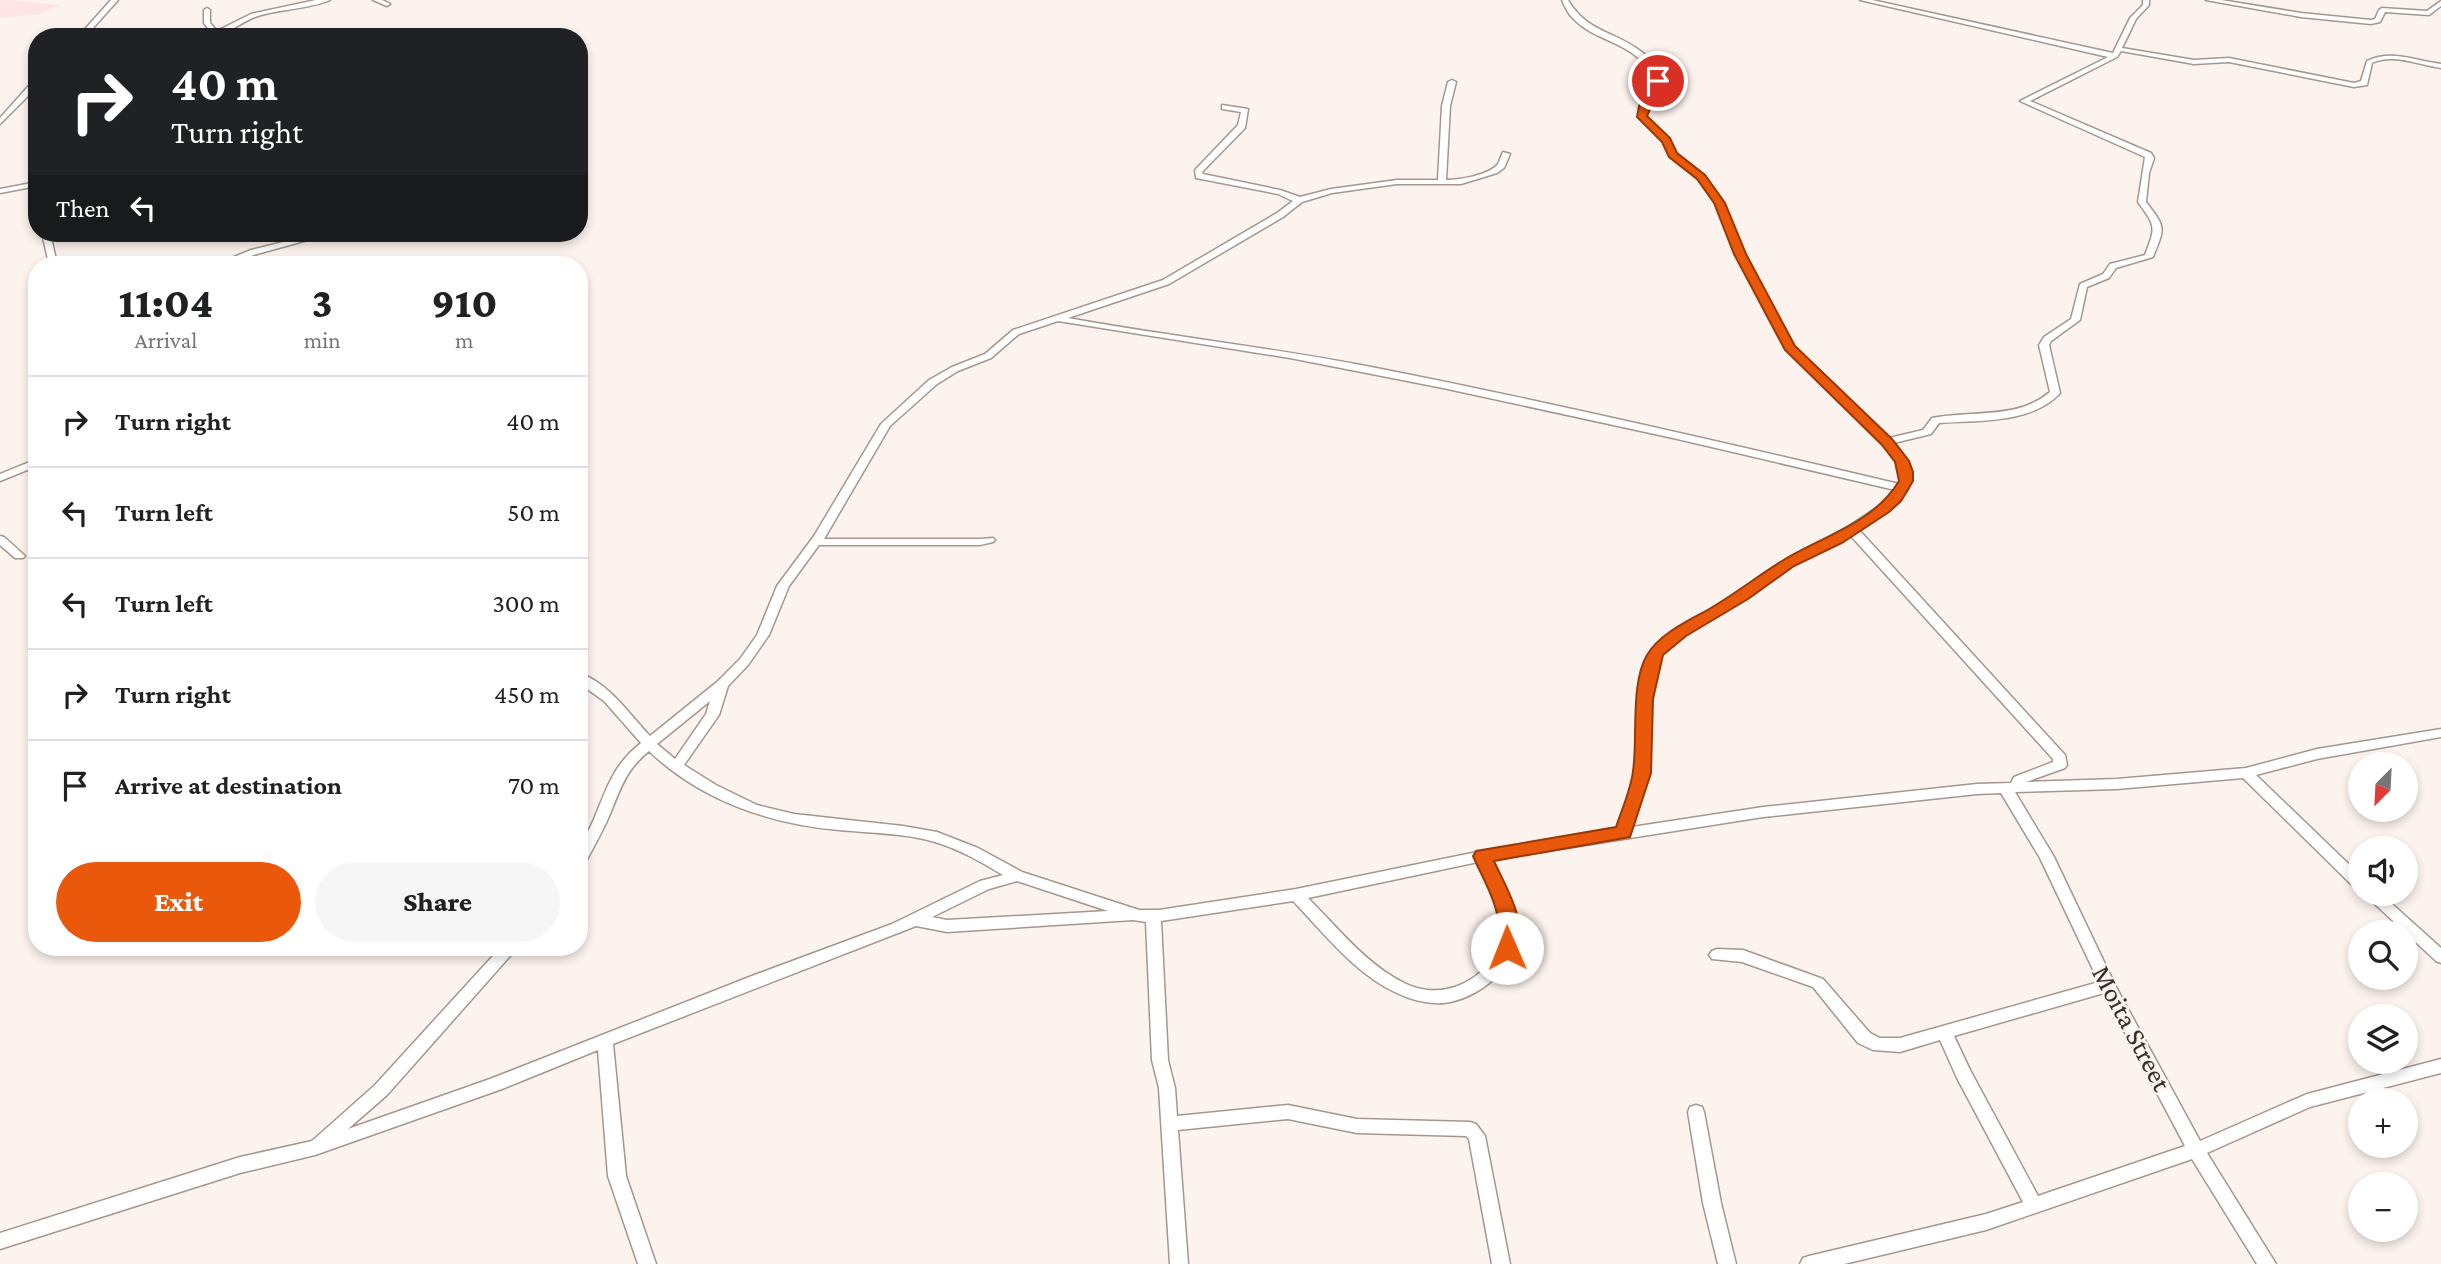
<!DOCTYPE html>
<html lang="en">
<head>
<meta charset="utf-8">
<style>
  :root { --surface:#fff; --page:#f6f6f6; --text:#202124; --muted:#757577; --line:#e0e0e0; --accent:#ea580c }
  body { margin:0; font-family:"Crimson Pro",serif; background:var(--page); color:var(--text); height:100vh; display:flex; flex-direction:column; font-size:26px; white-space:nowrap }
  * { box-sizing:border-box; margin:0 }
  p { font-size:23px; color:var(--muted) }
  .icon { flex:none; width:38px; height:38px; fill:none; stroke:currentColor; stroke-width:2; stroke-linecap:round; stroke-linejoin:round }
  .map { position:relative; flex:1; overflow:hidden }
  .side { position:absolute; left:28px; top:256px; width:560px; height:700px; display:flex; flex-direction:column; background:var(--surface); border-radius:28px; box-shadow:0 4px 10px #0003 }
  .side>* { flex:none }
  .top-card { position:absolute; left:28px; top:28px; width:560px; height:214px; border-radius:28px; box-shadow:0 4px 10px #0003; background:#202124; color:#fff; overflow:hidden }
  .needle { width:46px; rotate:204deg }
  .fabs { position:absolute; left:2348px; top:752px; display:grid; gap:14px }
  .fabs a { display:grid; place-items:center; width:70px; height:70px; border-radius:50%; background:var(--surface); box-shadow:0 4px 10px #0003; font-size:35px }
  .pin { position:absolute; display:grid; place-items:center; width:60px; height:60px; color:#fff; margin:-30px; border:4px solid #fff; border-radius:50%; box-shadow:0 2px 7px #0007 }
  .me { position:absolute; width:77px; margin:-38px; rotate:359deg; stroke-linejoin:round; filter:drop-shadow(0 0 5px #0008) }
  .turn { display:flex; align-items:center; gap:24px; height:147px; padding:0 28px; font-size:32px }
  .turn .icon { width:91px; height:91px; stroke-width:2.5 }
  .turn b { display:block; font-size:49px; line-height:60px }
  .then { display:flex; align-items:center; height:66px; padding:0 28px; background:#0003; gap:14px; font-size:26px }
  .eta { display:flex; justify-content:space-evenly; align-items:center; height:119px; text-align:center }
  .eta b { font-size:42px; font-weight:800; line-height:49px }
  .primary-button { display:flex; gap:14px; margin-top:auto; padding:14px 28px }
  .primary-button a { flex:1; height:80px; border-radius:42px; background:var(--accent); color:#fff; font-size:28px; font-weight:800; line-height:80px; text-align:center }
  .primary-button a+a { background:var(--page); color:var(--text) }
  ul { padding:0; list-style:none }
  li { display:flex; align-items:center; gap:21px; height:91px; padding:0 28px; border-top:2px solid var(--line) }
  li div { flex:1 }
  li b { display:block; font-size:26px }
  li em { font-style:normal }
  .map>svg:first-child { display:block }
</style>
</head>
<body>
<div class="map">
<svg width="2441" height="1264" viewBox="0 0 2441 1264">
  <rect width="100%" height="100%" fill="#fdf3ee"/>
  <!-- industrial -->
  <path fill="#ffe4e6" d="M0,0h6l54,5 -19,9 -41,4z"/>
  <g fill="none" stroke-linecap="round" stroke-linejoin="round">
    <defs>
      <g id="minor">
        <path d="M111,0h7l-33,37h-7z"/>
        <path d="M316,0h14c-20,9 -52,9 -75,17 -14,5 -31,20 -44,20l2,-2 -9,-12v-13l3,-2 3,2v13l7,8 34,-17z"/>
        <path d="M373,0h9l8,4 -3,2z"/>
        <path d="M1562,0h6c19,33 48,31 75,53 9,7 13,16 19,26l-16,38 23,21 7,15 28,22 20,28 20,51 50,93 95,91 34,-8 9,-12c40,-8 85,2 118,-26l-11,-47 5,-8 27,-18 9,-35 23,-10 7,-10 35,-9c11,-29 11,-28 -7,-53l7,-45 -125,-56 88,-44 -248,-57h12l241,53 17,-35 13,-13v-5h6v5l-13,14 -14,29 72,12 35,-2 125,25 7,-2 6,-20c25,-12 48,0 74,3v4c-23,-3 -47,-15 -69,-5l-5,22 -13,2 -125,-25 -35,2 -73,-13 -4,6 -87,44 121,52 3,5 -5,15 -3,29c20,26 19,25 7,55l-37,11 -7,10 -22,9 -7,33 -29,21 -2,4 11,48c-28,31 -82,27 -121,30l-8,11 -37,9c7,9 15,18 17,29 5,25 -33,44 -51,55v4l205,224 2,10 -2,3 -39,14 91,-3 129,-11 71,-19 124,-20v8l-124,22 -61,16 105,101v14l-5,-1 -113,-111 -126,11 -102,3 39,65 61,128 85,156 107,-47 134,-35v14l-131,34 -103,46 69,111h-19l-65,-105 -206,71 -142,34h-44l3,-6 6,-2 177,-42 37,-12 -66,-124 -17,-38 -40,12 -27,-2 -15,-7 -45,-56 -71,-25 -30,-3 -3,-4 3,-4 5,-2 26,1 80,29 47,54 10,5h20l199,-56 -59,-124 -39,-65 -24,1 -214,23 -272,43c11,23 28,48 26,75 -2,35 -40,64 -73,68 -16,1 -33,-3 -47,-10 -42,-19 -73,-60 -104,-92l-132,20 7,139 7,28 2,28 111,-11 69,14 113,3 6,2 9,12 25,128h-18l-23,-125 -3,-3 -109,-3 -69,-14 -110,11 10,134h-18l-11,-176 -7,-28 -6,-138 -13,-2 -186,12 -31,-6 -303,118 13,132 30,88h-18l-30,-88 -10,-126 -96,39 -187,66 -75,18 -240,76v-16l240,-76 72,-16 63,-56 126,-138h17l-131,148 -39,34 142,-50 267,-105 135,-50 88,-43 23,-6c-22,-13 -44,-26 -68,-33 -31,-9 -64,-9 -96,-12 -70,-6 -139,-30 -190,-79 -26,21 -29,41 -42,70 -7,15 -15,29 -23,44l-5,1c0,-25 6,-26 15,-47 13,-31 19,-54 47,-76l-37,-42 -25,-18v-10c30,10 50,41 71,63l67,-54 23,-23 17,-24 20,-49 37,-50 67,-112 48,-44 23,-13 33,-13 28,-24 150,-50 114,-67 16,-12 -15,-7 -82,-16 -1,-8 43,-45 3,-13 -19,-3v-4l26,4 -3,19 -43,44 1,2 77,16 20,7 31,-8 66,-9h41l4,-74 6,-24 4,-2 4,2 -6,24 -4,74c13,0 44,-5 52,-16 2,-4 3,-8 5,-12l7,2 -6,14 -7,5 -36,11h-64l-65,9 -30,9 -19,15 -114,67 -101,34c99,18 199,29 298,48 179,35 356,76 533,118 5,-16 -6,-27 -16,-40l-96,-94 -51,-96 -20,-51 -18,-24 -28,-23 -7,-15 -25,-24 16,-38c-20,-41 -59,-34 -84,-64 -3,-4 -6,-10 -8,-15zM1058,321l232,37 153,30 230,50 222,52 -5,9 -41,27 -65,35 -46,32 -62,36 -22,20 -6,9 -9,41 -4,74 -17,57 -136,21 -186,38 -137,21h-20l-117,-38 -44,-24 -41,-16 -34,-6 -109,-12 -37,-9 -41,-20 -32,-20 35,-50 9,-29 20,-21 21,-30 20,-49 30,-41h161l13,-3 2,-2 -2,-2 -13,1h-156l66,-113 47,-42 21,-13 33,-13 28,-24zM1850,535l203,224v3l-39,15 -3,6 -34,1 -214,23 -131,20 17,-54 2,-74 11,-44 22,-20 62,-36 46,-34zM710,701l-4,13 -31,45 -18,-15zM1478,862c10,22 25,45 24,71 0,14 -8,27 -19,37 -22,20 -50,27 -79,13 -38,-19 -66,-55 -96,-85zM1017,881l91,30 -161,9 -15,-3 57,-28zM2104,993l81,153 -147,50 -68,-126 -16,-34z"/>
        <path d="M2206,0h15l80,13 70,7 4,-1 4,-9 3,-2 45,3 14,-10v5l-12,9 -44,-3 -5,10 -9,2 -70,-7z"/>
        <path d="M34,80h3v7l-37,37v-6z"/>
        <path d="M37,182v4l-37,7v-4z"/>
        <path d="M42,233h8l7,31h-8z"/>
        <path d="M320,233h13l-76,21 -28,10h-12l34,-14z"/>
        <path d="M37,459v7l-37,15v-7z"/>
        <path d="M0,536l4,1 19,17 2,2 -2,2h-8l-15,-13z"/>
        <path d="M2364,894h17l60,54v15l-5,-2z"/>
        <path d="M1696,1105l6,2 2,5 17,91 15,61h-18l-15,-61 -15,-91 2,-5z"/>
      </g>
    </defs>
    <!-- minor casing -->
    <use href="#minor" stroke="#a5968e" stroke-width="3"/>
    <!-- minor -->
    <use href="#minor" fill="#fff" fill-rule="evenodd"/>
  </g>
  <!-- route -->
  <path fill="#ea580c" stroke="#983908" stroke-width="2" d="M1654,79l8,2 -15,35 23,22 7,15 28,22 20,28 21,51 49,92 97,93 17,22 4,11v9l-12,20 -12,11 -47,31 -48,23 -46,33 -62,37 -23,19 -10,44 -2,74 -21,64 -136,24c12,27 36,63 20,92l-7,2 -7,-2c-4,-9 0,-27 -3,-39 -4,-20 -16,-39 -24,-58l3,-5 140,-24c6,-18 15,-38 17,-56 5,-34 -3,-87 14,-116 13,-22 43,-35 64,-47 25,-15 47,-32 71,-47 40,-25 91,-37 117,-80l-4,-19 -13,-17 -97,-95 -51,-96 -20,-51 -17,-24 -28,-22 -7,-15 -25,-25 2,-11z"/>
  <g text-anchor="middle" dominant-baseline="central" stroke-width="5" stroke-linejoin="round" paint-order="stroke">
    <!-- near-street labels -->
    <g font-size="28" fill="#352f2b" stroke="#fdf3ee">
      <text transform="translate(2132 1028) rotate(62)">Moita Street</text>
    </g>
  </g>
</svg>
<div class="fabs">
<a><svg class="needle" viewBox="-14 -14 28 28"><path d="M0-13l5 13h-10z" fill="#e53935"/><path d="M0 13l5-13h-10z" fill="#757577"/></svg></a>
<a><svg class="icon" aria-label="sound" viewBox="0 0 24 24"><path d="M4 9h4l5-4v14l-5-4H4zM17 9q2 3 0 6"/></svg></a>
<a><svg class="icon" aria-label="search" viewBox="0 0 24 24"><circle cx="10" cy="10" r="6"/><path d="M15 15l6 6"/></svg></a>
<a><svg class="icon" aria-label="layers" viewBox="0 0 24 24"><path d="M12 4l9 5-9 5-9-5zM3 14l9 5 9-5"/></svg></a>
<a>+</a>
<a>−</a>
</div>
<div class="pin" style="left:1658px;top:81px;background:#d93025"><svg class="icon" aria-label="arrive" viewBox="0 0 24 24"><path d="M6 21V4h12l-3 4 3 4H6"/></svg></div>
<svg class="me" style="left:1507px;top:948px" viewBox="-20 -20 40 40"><circle r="19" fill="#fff"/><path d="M0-13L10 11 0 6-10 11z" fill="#ea580c"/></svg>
<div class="top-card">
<div class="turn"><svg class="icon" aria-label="right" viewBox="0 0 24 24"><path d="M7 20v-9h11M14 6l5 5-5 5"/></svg><div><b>40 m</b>Turn right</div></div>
<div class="then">Then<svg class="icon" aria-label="left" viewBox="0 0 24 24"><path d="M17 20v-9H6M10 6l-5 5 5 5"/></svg></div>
</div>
<section class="side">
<div class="eta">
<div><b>11:04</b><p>Arrival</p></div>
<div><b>3</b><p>min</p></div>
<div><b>910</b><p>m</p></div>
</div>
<ul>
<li><svg class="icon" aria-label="right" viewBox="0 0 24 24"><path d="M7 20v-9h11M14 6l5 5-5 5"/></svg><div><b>Turn right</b></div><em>40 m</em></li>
<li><svg class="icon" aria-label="left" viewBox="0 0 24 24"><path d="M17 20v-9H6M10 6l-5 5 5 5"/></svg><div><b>Turn left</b></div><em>50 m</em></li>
<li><svg class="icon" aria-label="left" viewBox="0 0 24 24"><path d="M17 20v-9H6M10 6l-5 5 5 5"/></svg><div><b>Turn left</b></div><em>300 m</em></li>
<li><svg class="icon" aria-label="right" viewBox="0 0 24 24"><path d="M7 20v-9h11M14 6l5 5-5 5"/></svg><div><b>Turn right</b></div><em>450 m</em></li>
<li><svg class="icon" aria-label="arrive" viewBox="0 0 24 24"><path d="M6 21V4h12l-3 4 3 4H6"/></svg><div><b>Arrive at destination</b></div><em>70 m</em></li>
</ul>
<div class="primary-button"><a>Exit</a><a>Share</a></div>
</section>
</div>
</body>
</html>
